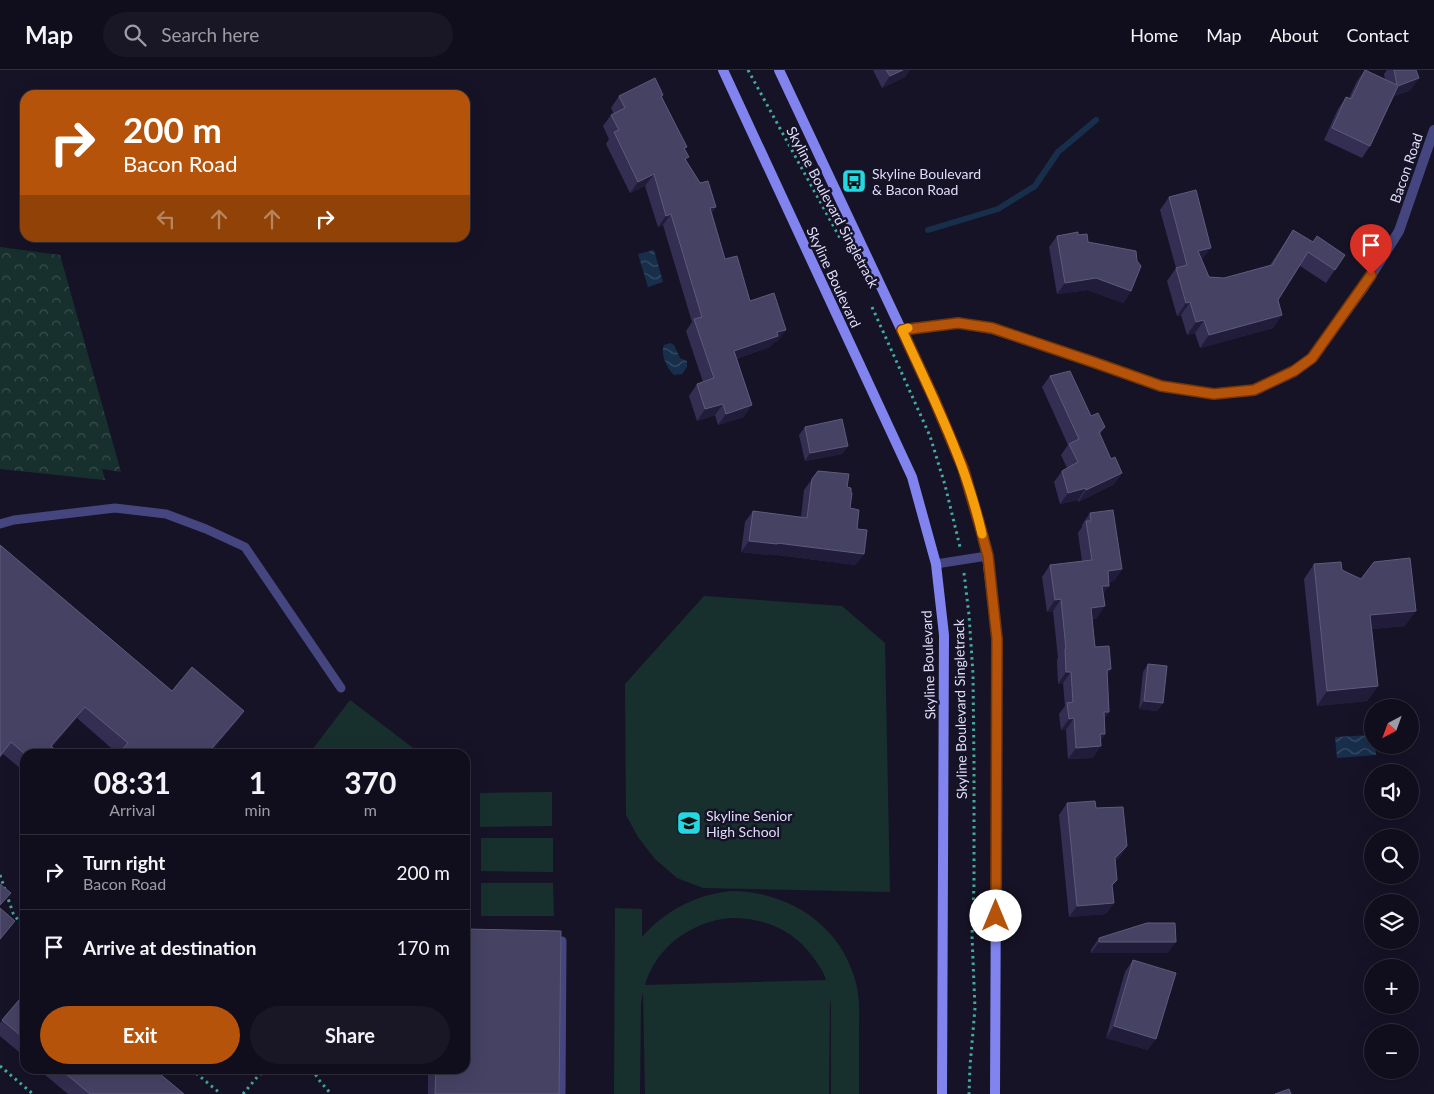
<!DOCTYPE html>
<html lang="en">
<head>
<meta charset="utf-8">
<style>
  :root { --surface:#100e1d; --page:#191726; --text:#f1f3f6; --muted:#9c9ca4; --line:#302e3b; --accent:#b45309 }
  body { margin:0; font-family:Lato,sans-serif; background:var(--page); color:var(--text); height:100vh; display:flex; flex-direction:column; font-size:19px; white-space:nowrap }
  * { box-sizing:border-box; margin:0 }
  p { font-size:16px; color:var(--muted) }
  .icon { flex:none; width:28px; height:28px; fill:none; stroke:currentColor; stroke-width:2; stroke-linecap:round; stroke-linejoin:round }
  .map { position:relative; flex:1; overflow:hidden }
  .panel { position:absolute; left:20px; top:679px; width:450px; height:325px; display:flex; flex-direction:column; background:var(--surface); border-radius:15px; box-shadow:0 5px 20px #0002,0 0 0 1px var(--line) }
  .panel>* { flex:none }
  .hud { position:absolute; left:20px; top:20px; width:450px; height:152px; border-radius:15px; box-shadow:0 5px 20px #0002,0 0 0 1px var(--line); background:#b45309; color:#fff; overflow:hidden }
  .needle { width:32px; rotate:221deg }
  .buttons { position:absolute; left:1364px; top:629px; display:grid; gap:10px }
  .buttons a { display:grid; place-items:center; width:55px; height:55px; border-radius:50%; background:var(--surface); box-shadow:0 5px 20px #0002,0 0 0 1px var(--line); font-size:25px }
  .pin { position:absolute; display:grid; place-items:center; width:42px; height:42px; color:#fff; margin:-51px -21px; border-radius:50% 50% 50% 0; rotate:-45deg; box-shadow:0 0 5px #0007 }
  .pin .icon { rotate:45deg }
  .me { position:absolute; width:55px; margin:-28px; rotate:0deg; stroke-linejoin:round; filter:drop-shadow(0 0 4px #0008) }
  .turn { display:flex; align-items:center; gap:18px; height:105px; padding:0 20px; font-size:22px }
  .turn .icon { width:65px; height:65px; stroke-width:2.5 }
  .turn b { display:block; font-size:35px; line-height:42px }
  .lanes { display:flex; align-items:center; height:48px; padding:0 20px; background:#0003; justify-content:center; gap:25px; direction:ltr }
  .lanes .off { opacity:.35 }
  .eta { display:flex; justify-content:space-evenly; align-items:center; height:85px; text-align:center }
  .eta b { font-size:30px; font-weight:700; line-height:35px }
  .cta { display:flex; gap:10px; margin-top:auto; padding:10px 20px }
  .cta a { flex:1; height:58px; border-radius:30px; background:var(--accent); color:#fff; font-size:20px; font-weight:700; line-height:58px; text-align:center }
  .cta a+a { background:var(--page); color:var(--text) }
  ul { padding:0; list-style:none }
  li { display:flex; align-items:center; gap:15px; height:75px; padding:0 20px; border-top:1px solid var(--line) }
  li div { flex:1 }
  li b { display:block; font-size:19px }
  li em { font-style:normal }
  header { display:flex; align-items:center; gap:30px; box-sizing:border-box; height:70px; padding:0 25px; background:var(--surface); border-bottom:1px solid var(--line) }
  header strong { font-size:24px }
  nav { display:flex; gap:28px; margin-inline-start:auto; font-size:18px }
  .search { width:350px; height:45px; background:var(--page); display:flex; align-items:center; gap:12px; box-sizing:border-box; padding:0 18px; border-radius:28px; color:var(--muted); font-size:19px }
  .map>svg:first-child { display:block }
</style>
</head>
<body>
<header>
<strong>Map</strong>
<div class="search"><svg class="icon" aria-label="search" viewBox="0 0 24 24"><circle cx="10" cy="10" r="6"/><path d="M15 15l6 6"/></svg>Search here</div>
<nav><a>Home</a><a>Map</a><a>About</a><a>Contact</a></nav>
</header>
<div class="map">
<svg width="1434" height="1024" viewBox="0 0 1434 1024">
  <defs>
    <pattern id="forest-crowns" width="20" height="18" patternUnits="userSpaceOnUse" patternTransform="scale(1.25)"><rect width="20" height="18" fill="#17302e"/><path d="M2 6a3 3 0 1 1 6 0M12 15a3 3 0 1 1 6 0" fill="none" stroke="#384e4d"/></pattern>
    <pattern id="water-waves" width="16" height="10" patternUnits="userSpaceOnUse" patternTransform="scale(1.25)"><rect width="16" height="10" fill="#182f4b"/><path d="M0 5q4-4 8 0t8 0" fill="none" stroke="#394d66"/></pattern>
  </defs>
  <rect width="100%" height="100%" fill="#161327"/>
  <!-- forest -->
  <path fill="url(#forest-crowns)" d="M0,177l60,8 61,217 -19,-3 3,11 -105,-11z"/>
  <!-- garden -->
  <g fill="#17302e" fill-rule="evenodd">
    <path d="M704,526l138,10 43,37 5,249 -187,-4 -26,-10 -22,-19 -17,-22 -12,-22 -1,-131z"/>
    <path d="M350,630l71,54h-112z"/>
    <path d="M552,722v34l-72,1v-34z"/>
    <path d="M481,768h72v34l-72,-1z"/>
    <path d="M481,813h72l1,33h-73z"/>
    <path d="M731,821c59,0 113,36 126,96 3,15 2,31 2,46 0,20 0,41 0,61h-28v-86l-1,-10 -1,96h-184l-2,-102 -2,11 -1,91h-26l1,-186 27,1v28c24,-27 53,-42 89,-46zM729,848c33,-1 64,11 84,39 5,7 11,15 13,23l-181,5c11,-38 46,-63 84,-67z"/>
  </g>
  <!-- water -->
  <g fill="url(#water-waves)">
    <path d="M654,180l9,32 -15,5 -10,-33z"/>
    <path d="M670,273l4,2 6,13 7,3v6l-5,7 -8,1c-7,-7 -14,-21 -10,-30z"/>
    <path d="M1372,665v10h3l1,10 -39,3 -2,-21z"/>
  </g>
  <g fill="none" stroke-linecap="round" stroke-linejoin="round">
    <!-- stream -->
    <path stroke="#182f4b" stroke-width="6" d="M928,160l70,-21 37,-23 23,-34 38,-32"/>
    <!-- path -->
    <g stroke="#41ab9f" stroke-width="3" stroke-dasharray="2.5 4" stroke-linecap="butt">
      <path d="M748,0l92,168"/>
      <path d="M872,237l58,129 15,49 15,62"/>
      <path d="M964,503l5,42 4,59 1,90v120l-2,52 3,72 -5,58 -1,28"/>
      <path d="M0,805l13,38 12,17"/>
      <path d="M0,996l33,28"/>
      <path d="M191,999l30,25"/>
      <path d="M312,999l7,11 12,14"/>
      <path d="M243,1024l15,-18 10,-7"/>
    </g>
    <!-- lane -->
    <g stroke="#45467f" stroke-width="9">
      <path d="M0,454l14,-4 101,-12 51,6 40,15 39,18 96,141"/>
      <path d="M936,494l51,-8"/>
      <path d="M561,1024l1,-153"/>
    </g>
    <!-- street -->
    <path stroke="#45467f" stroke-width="10" d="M902,259l56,-6 34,6 101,33 68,24 53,8 40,-4 40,-19 18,-13 50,-68 37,-59 35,-101"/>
    <!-- secondary -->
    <g stroke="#8184ee" stroke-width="10">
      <path d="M723,0l189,407 24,87 8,71 -2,459"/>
      <path d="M779,0l155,329 29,70 17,57 7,30 10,83 -2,455"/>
    </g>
  </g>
  <!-- wall -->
  <g fill="#342f52">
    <path d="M873,0h37l-5,7 -23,11z"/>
    <path d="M1365,0l20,9 -1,-5 3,-4h29l-5,20 -17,6 -24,50 -8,12 -38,-18 14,-31 8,-12 3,1 8,-17z"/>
    <path d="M663,25l-1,2 23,53 1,10 30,47 -4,6 13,46 25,42 28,40 -4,1 -4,5 -34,12 8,58 -26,8 -3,-10 -18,6 -8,-25 8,-12 6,-2 -17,-51 6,-9 -29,-97 -5,2 -13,-41 -15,7 -24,-49 3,-5 -6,-13 8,-11 3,-1 -3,-6 8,-12z"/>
    <path d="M1169,127l33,63 7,17 15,1 46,-13 23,-35 20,12 32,13 -19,28 -26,-17 -22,34 4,15 -9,13 -73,20 -5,-15 -8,2 -6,-20 -4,1 -10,-35 9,-13 -16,-58z"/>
    <path d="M1078,165l10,7 43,49 -8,12 -35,-13 -31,4 -8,-47 8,-11z"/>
    <path d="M1050,306l41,40 14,11 -5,7 11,25 11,14 -8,11 -36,18v-2l-18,4 -6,-22 8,-11 5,-3 -6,-13 7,-10 -26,-58z"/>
    <path d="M805,357l43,19 -6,8 -37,7 -6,-26z"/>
    <path d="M818,401l29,16 3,21 7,21 -1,36 -87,-11v1l-28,-3 4,-30 8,-11 48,6 3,-27z"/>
    <path d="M1090,443l32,56 -8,12 -5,1v4l-6,8 -6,24 -5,1 3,28 16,22 -4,6 2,37 -5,7 1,15 -4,6 -8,18 -25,1 -2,-29h-5l-2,-16 6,-8 -2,-23 -5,1 -1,-24 1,-2 -5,-47 -6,1 -5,-35 8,-12 32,-4 -4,-28 4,-6v-2z"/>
    <path d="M0,475l172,146 72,20 -8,11 -27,32h-91l-41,-36 -25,29 -27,7v18l-22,-18 -3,4z"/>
    <path d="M1314,494l28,6 63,56 -33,3 6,57 -11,15 -50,5 -13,-127z"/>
    <path d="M1148,594l15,39 -6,8 -18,-2 4,-37z"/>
    <path d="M1067,733l29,5 31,38 -8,12 -4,3 2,19 -5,6 2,17 -8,11 -37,3 -10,-102z"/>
    <path d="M1099,868l69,15h-77v-3z"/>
    <path d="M1133,890l15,90 -42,-12 19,-66z"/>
    <path d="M25,923v64l-25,-21v-13z"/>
    <path d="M38,999h116l30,25h-116z"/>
    <path d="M428,999h37l94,25h-131z"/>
  </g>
  <!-- shaded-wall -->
  <g fill="#201c39">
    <path d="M903,0h7l-5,7 -23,11 8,-12z"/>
    <path d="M1419,8l-8,12 -21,7 8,-11z"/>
    <path d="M654,104l-9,12 -15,7 8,-11z"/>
    <path d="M716,137l-8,11 2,-10z"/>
    <path d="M671,144l-8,11 -5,2 8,-11z"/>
    <path d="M1211,178l-9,12 -13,4 9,-13z"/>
    <path d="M1096,208l35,13 -8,12 -35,-13 -31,4 8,-11z"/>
    <path d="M1190,232l-9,13 -4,1 9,-13z"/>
    <path d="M1282,245l-9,13 -73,20 9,-13z"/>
    <path d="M1204,250l-9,13 -8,2 9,-13z"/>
    <path d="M786,260l-8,11 -4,1 -4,5 -44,15 8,-11 43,-19z"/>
    <path d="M723,334l-8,11 -18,6 8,-12z"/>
    <path d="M752,335l-8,12 -26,8 8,-11z"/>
    <path d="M848,376l-6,8 -37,7 5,-8z"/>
    <path d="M1122,403l-8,11 -36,18 8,-12z"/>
    <path d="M1086,418l-8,12 -18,4 8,-11z"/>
    <path d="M749,471l28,2 87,11 -8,11 -87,-11v1l-28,-3z"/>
    <path d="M1122,499l-8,12 -14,2 8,-12z"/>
    <path d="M1102,516h7l-8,11z"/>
    <path d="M1061,529l-8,12 -6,1 8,-12z"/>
    <path d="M1105,536l-8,12 -14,2 8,-12z"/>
    <path d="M1416,541l-11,15 -45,4 10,-15z"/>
    <path d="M1111,599l-8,12 4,-11z"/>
    <path d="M1066,602h5l-8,11 -5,1z"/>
    <path d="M1378,616l-11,15 -50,5 10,-15z"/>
    <path d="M1144,631l19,2 -6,8 -18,-2z"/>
    <path d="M85,637l-8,11 -31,36 5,-8z"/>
    <path d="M244,641l-8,11 -27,32h-2z"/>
    <path d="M1104,642h5l-8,11z"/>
    <path d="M1074,648l-8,12h-5l8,-11z"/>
    <path d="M1100,664h5l-8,11z"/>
    <path d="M1101,676l-8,12 -25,1 8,-11z"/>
    <path d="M1127,776l-8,12 -12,12 8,-12z"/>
    <path d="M1114,833l-8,11 -37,3 8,-11z"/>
    <path d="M15,851l-8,11 -7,9v-2z"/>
    <path d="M1099,872h77l-8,11h-77z"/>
    <path d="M1114,956l42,13 -8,11 -42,-12z"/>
  </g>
  <!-- building -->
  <g fill="#464264" stroke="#5e5a7b">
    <path d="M886,0h17l-13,6z"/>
    <path d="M1365,0l32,15 -3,-15h22l3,8 -21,8 -28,60 -38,-18 14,-31 5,2z"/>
    <path d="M655,8l8,17 -2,1 26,51 -3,1 5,9 -4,2 15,24 8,-2 8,26 -6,1 15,51 12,-3 13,45 24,-8 12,37 -9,2 1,4 -44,15 18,54 -26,9 -3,-10 -18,5 -8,-25 17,-6 -20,-59 8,-2 -31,-103 -5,2 -12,-42 -16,8 -24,-50 5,-2 -8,-15 14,-7 -6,-12z"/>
    <path d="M1196,120l15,58 -13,3 11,26 15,1 48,-13 21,-35 20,12 4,-6 28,19 -10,15 -27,-18 -30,48 4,15 -73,20 -5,-15 -8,2 -6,-20 -4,1 -10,-35 11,-3 -18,-68z"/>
    <path d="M1078,162v3l9,-1 1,8 48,9 1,10 4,5 -10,25 -35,-13 -31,5 -8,-47z"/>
    <path d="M1070,301l21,45 7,-3 7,14 -6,5 12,27 4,-2 7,16 -36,17v-2l-18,5 -6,-22 16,-9 -9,-18 10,-5 -29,-63z"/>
    <path d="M842,349l6,27 -38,7 -5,-26z"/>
    <path d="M818,401l31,3 -2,13 4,1v5h1l-2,15 9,2 -2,19 10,1 -3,24 -87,-11v1l-28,-3 4,-30 54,7 5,-39z"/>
    <path d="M1113,440l9,59 -14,2 1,15h-7l3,20 -14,2 4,39 14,-1 2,23 -4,1 2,42h-5l1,22h-5l1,12 -25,2 -2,-30 -5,1 -2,-16 6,-1 -2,-30h-5l-1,-23h1l-5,-50 -6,1 -5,-35 42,-5 -6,-39h5l-1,-8z"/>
    <path d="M0,475l172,146 20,-24 52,44 -37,43h-89l10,-11 -43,-36 -34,39 9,8h-35l-14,-12 -11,14z"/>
    <path d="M1410,488l6,53 -46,4 8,71 -51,5 -13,-127 27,-2 1,8 19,9 13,-17z"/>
    <path d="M1148,594l19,2 -4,37 -19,-2z"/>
    <path d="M1095,731l1,7 27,-1 4,39 -12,12 2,22 -5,5 2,18 -37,3 -10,-103z"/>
    <path d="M0,814l11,9 -11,12z"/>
    <path d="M0,838l15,13 -15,18z"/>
    <path d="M1147,853h28l1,19h-77v-4z"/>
    <path d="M465,859l96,2 -2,163h-124l1,-25h29z"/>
    <path d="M1133,890l43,13 -20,66 -42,-13z"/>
    <path d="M25,923v46l-23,-19z"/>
    <path d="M60,999h94l30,25h-94z"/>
    <path d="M1289,1019l2,5h-16z"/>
  </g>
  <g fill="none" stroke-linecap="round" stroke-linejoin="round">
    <defs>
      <path id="route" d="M996,846l1,-277 -9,-83 -8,-30 -17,-58 -29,-69 -32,-69 56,-7 34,5 101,34 68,24 53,8 40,-4 40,-19 18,-13 59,-83"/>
    </defs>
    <!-- route casing -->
    <use href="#route" stroke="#753606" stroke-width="12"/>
    <!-- route -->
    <use href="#route" stroke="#b45309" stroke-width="9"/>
    <!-- slow -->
    <path stroke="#f59e0b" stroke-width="9" d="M908,258l-6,2c30,66 64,132 80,204"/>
  </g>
  <!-- icons -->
  <defs>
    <symbol id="bus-square" viewBox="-11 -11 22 22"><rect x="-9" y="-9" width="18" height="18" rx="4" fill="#23d8e1" stroke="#161327"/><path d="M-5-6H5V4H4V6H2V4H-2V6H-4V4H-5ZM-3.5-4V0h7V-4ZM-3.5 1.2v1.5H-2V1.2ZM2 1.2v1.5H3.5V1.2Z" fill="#111"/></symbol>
    <symbol id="school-square" viewBox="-11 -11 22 22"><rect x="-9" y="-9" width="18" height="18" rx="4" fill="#23d8e1" stroke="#161327"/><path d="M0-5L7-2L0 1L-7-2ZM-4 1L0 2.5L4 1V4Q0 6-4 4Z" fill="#111"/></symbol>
  </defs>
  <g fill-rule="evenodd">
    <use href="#bus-square" x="840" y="97" width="28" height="28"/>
    <use href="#school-square" x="675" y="739" width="28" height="28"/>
  </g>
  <g text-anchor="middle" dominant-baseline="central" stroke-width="5" stroke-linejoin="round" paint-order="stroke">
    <!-- street labels -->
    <g font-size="14" fill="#dfdefa" stroke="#161327">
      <text transform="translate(1406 98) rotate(-71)">Bacon Road</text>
      <text transform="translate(833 137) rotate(62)">Skyline Boulevard Singletrack</text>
      <text transform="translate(834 207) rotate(65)">Skyline Boulevard</text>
      <text transform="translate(928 595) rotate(-92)">Skyline Boulevard</text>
      <text transform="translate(960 639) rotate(-91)">Skyline Boulevard Singletrack</text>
    </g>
    <!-- poi labels -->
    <g font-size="14" fill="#dfdefa" stroke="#161327" text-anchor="start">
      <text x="872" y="103">Skyline Boulevard<tspan x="872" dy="16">&amp; Bacon Road</tspan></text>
      <text x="706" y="745">Skyline Senior<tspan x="706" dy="16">High School</tspan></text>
    </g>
  </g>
</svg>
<div class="buttons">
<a><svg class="needle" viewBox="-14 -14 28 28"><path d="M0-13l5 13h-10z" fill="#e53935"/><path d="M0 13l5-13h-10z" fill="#9c9ca4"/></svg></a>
<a><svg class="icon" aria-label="sound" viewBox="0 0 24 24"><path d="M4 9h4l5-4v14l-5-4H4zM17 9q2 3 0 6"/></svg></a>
<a><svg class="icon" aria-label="search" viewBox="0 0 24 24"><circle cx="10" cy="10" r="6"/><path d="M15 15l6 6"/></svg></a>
<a><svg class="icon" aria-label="layers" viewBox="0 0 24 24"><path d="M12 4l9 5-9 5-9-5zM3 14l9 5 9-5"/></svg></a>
<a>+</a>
<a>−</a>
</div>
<div class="pin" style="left:1371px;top:205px;background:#d93025"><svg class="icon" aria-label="arrive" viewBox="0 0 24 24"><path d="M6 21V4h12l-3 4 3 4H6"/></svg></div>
<svg class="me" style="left:996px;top:846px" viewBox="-20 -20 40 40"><circle r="19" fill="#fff"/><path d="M0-13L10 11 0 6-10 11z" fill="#b45309"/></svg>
<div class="hud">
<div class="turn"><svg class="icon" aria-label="right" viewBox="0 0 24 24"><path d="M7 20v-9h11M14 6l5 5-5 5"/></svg><div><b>200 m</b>Bacon Road</div></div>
<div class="lanes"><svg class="icon off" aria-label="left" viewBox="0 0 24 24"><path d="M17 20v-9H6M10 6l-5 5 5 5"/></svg><svg class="icon off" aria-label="ahead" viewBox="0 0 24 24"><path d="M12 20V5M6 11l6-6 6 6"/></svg><svg class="icon off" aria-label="ahead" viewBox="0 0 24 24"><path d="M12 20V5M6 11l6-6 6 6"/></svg><svg class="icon" aria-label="right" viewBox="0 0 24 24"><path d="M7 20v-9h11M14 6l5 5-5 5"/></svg></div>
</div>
<section class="panel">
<div class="eta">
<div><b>08:31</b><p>Arrival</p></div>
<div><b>1</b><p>min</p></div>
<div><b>370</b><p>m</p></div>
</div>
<ul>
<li><svg class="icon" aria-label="right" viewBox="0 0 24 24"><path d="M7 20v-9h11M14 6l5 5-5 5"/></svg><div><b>Turn right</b><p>Bacon Road</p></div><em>200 m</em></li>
<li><svg class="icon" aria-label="arrive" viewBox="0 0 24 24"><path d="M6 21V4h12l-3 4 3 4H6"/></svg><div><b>Arrive at destination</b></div><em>170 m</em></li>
</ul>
<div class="cta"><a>Exit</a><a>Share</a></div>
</section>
</div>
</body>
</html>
